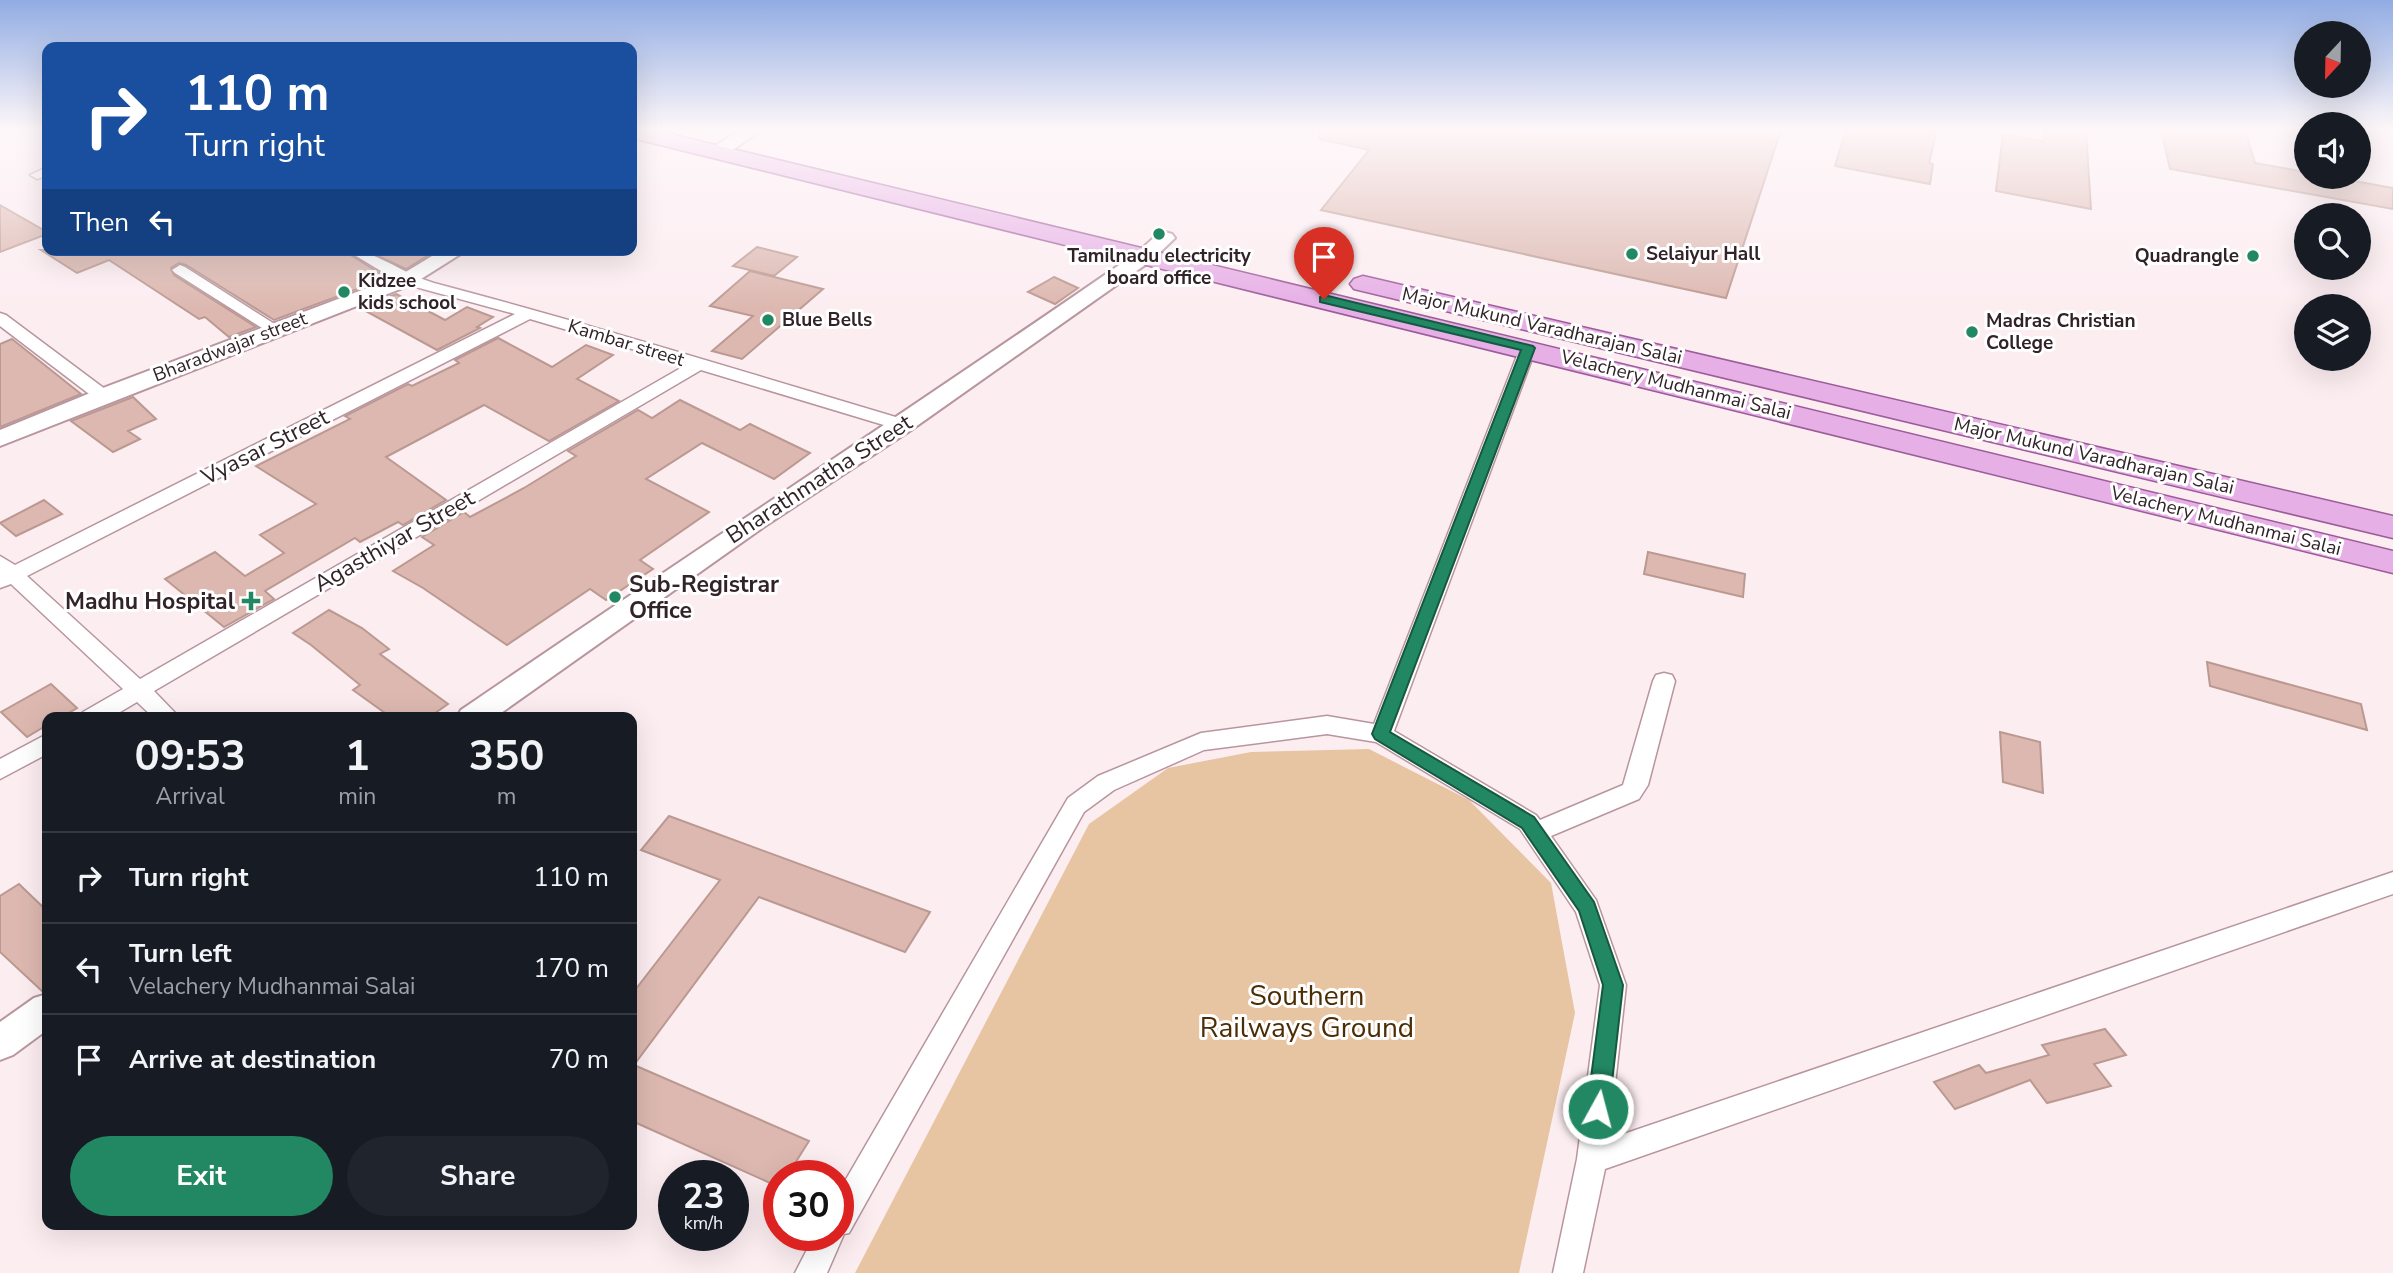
<!DOCTYPE html>
<html lang="en">
<head>
<meta charset="utf-8">
<style>
  :root { --surface:#171b24; --page:#20242c; --text:#f1f3f6; --muted:#9ea1a6; --line:#363941; --accent:#228864 }
  body { margin:0; font-family:"Nunito Sans",sans-serif; background:var(--page); color:var(--text); height:100vh; display:flex; flex-direction:column; font-size:26px; white-space:nowrap }
  * { box-sizing:border-box; margin:0 }
  p { font-size:23px; color:var(--muted) }
  .icon { flex:none; width:38px; height:38px; fill:none; stroke:currentColor; stroke-width:2; stroke-linecap:round; stroke-linejoin:round }
  .map { position:relative; flex:1; overflow:hidden }
  .drawer { position:absolute; left:42px; top:712px; width:595px; height:518px; display:flex; flex-direction:column; background:var(--surface); border-radius:14px; box-shadow:0 7px 28px #0002 }
  .drawer>* { flex:none }
  .top-card { position:absolute; left:42px; top:42px; width:595px; height:214px; border-radius:14px; box-shadow:0 7px 28px #0002; background:#1a4fa0; color:#fff; overflow:hidden }
  .needle { width:46px; rotate:202deg }
  .fabs { position:absolute; left:2294px; top:21px; display:grid; gap:14px }
  .fabs a { display:grid; place-items:center; width:77px; height:77px; border-radius:50%; background:var(--surface); box-shadow:0 7px 28px #0002; font-size:35px }
  .speed { position:absolute; left:658px; top:1160px; display:flex; gap:14px; font-size:35px; font-weight:700; text-align:center }
  .speed>* { display:grid; place-content:center; width:91px; height:91px; border-radius:50%; background:var(--surface); box-shadow:0 7px 28px #0002; line-height:1 }
  .speed small { font-size:18px; font-weight:400 }
  .speed .limit { border:10px solid #d22; background:#fff; color:#111 }
  .pin { position:absolute; display:grid; place-items:center; width:60px; height:60px; color:#fff; margin:-72px -30px; border-radius:50% 50% 50% 0; rotate:-45deg; box-shadow:0 0 7px #0007 }
  .pin .icon { rotate:45deg }
  .me { position:absolute; width:77px; margin:-38px; rotate:7deg; stroke-linejoin:round; filter:drop-shadow(0 0 5px #0008) }
  .turn { display:flex; align-items:center; gap:24px; height:147px; padding:0 28px; font-size:32px }
  .turn .icon { width:91px; height:91px; stroke-width:2.5 }
  .turn b { display:block; font-size:49px; line-height:60px }
  .then { display:flex; align-items:center; height:66px; padding:0 28px; background:#0003; gap:14px; font-size:26px }
  .eta { display:flex; justify-content:space-evenly; align-items:center; height:119px; text-align:center }
  .eta b { font-size:42px; font-weight:700; line-height:49px }
  .button { display:flex; gap:14px; margin-top:auto; padding:14px 28px }
  .button a { flex:1; height:80px; border-radius:42px; background:var(--accent); color:#fff; font-size:28px; font-weight:700; line-height:80px; text-align:center }
  .button a+a { background:var(--page); color:var(--text) }
  ul { padding:0; list-style:none }
  li { display:flex; align-items:center; gap:21px; height:91px; padding:0 28px; border-top:2px solid var(--line) }
  li div { flex:1 }
  li b { display:block; font-size:26px }
  li em { font-style:normal }
  .map>svg:first-child { display:block }
</style>
</head>
<body>
<div class="map">
<svg width="2393" height="1273" viewBox="0 0 2393 1273">
  <rect width="100%" height="100%" fill="#fcedf1"/>
  <!-- green -->
  <path fill="#e7c4a2" d="M1369,749l100,51 82,83 24,130 -56,260h-664l234,-449 79,-56 83,-16z"/>
  <!-- building -->
  <g fill="#dcb8b0" stroke="#bb9991" stroke-width="2">
    <path d="M1320,130h461l-55,168 -405,-88 48,-60 -50,-11z"/>
    <path d="M1846,130h91l-8,33 4,1 -3,20 -95,-18z"/>
    <path d="M2045,130h41l5,79 -95,-18 7,-57 40,7z"/>
    <path d="M2161,130h84l10,33 51,9v5h26l61,11v21l-223,-40z"/>
    <path d="M0,205l47,27v2l-47,18z"/>
    <path d="M757,247l40,10 -23,19 -41,-10z"/>
    <path d="M41,250h302l44,28 -113,42 -88,-55 -7,-2 -8,5 3,7 82,52 -27,10 -24,-20 -6,2 -90,-59 -32,13z"/>
    <path d="M365,250h72l-31,19z"/>
    <path d="M750,271l73,18 -81,70 -30,-8 41,-35 -43,-10z"/>
    <path d="M1054,277l24,11 -23,16 -27,-12z"/>
    <path d="M396,294l49,26 22,-13 26,10 -16,10 3,1 -43,22 -77,-42z"/>
    <path d="M498,338l54,29 34,-22 27,10 -36,24 42,22 -70,40 -65,-36 -98,52 60,43 -43,25 -5,-3 -38,20 -5,-4 -90,53 9,8 -50,28 -59,-48 50,-27 30,24 39,-23 -24,-18 56,-31 -60,-38 94,-47 -5,-3 63,-32 4,2 47,-23 -4,-3z"/>
    <path d="M12,339l69,55 -81,33v-83z"/>
    <path d="M133,397l23,22 -28,12 12,8 -27,13 -42,-31z"/>
    <path d="M680,400l60,30 10,-6 60,29 -36,26 -72,-36 -56,36 63,33 -69,48 13,9 -47,31 -16,-11 -83,56 -84,-57 -30,-17 41,-26 -12,-8 42,-25 6,5 54,-29 52,-32 -8,-5 70,-41 14,8z"/>
    <path d="M44,500l18,14 -46,22 -16,-13z"/>
    <path d="M1648,552l97,22 -2,23 -99,-23z"/>
    <path d="M329,610l33,18 27,21 -9,5 68,50 -20,14h-36l-39,-28 7,-5 -49,-40 -18,-12z"/>
    <path d="M2207,662l154,42 6,26 -157,-44z"/>
    <path d="M51,684l26,24 -17,10h-13v7l-20,12 -26,-25z"/>
    <path d="M2000,732l40,10 3,51 -40,-11z"/>
    <path d="M669,816l261,96 -25,40 -146,-55 -125,168 175,76 -22,35h-8v11l-147,-66v-127l88,-114 -79,-30z"/>
    <path d="M19,884l28,27v81h-4l-43,-40v-56z"/>
    <path d="M2105,1029l21,26 -32,9 17,22 -64,17 -17,-23 -75,29 -21,-27 45,-17 7,8 63,-18 -7,-10z"/>
  </g>
  <g fill="none" stroke-linecap="round" stroke-linejoin="round">
    <defs>
      <g id="minor">
        <path d="M47,167v9l-10,3 -7,-4z"/>
        <path d="M346,250c31,0 56,24 88,33 159,42 317,91 475,138l3,4 -3,4h-12l-196,-59 -547,321 26,27h-26l-17,-16 -27,16h-30l3,-6 40,-23 -112,-105 -11,4v-32l15,9 500,-251 -114,-31zM530,319l156,46 -546,314 -113,-103z"/>
        <path d="M180,265l5,2 99,63 -2,3h-12l-95,-60 -3,-3z"/>
        <path d="M0,313l6,2 103,77 3,4 -3,4h-12l-97,-74z"/>
        <path d="M1528,343l8,5 -142,383 142,84 4,5 83,-35 30,-104 3,-6 8,-2 8,2 3,6 -27,104 -9,14 -88,37 45,64 30,85 -17,154 784,-267v22l-788,275 -22,104h-30l24,-114 23,-174 -24,-73 -56,-83 -144,-87 -49,-8 -123,16 -90,40 -30,22 -235,421 -5,1 -17,39h-32l19,-37h24v-43l230,-395 30,-22 103,-43 126,-17 47,8 146,-376z"/>
        <path d="M47,734v20l-47,25v-20z"/>
      </g>
      <g id="tertiary">
        <path d="M740,130h21l-37,26h-12l-3,-4 3,-4z"/>
        <path d="M1165,232l7,2 3,4 -23,22 -241,170 -146,96 -271,192h-38l5,-8c225,-154 453,-303 677,-458l20,-18z"/>
        <path d="M442,250h25l-54,34 -413,162v-16l95,-39 304,-115z"/>
        <path d="M47,994v36l-34,25 -13,5v-38l34,-24z"/>
      </g>
      <g id="primary">
        <path d="M632,130h22l1739,421v22l-1761,-435z"/>
        <path d="M1363,276l1030,240v22l-1039,-249 -4,-5 4,-5z"/>
      </g>
    </defs>
    <!-- minor casing -->
    <use href="#minor" stroke="#b8959f" stroke-width="3"/>
    <!-- tertiary casing -->
    <use href="#tertiary" stroke="#b8959f" stroke-width="4"/>
    <!-- primary casing -->
    <use href="#primary" stroke="#9c5b99" stroke-width="3"/>
    <!-- minor -->
    <use href="#minor" fill="#fff" fill-rule="evenodd"/>
    <!-- tertiary -->
    <use href="#tertiary" fill="#fff" fill-rule="evenodd"/>
    <!-- primary -->
    <use href="#primary" fill="#e6afe6" fill-rule="evenodd"/>
  </g>
  <!-- sky -->
  <linearGradient id="sky" x2="0" y2="1"><stop stop-color="#91ace3"/><stop offset="0.42" stop-color="#fef7f9"/><stop offset="1" stop-color="#fef7f9" stop-opacity="0"/></linearGradient>
  <rect width="2393" height="308" fill="url(#sky)"/>
  <!-- route -->
  <path fill="#228864" stroke="#165841" stroke-width="2" d="M1324,295l209,51 2,2 -145,384 144,85 60,85 29,83 -14,124 -3,8 -8,3 -8,-3 -3,-8 16,-124 -24,-74 -57,-83 -147,-89 -3,-5 149,-384 -201,-48v-5z"/>
  <!-- markers -->
  <g fill="#228864" stroke="#fff" stroke-width="2.5">
    <circle cx="1159" cy="234" r="7"/>
    <circle cx="1632" cy="254" r="7"/>
    <circle cx="2253" cy="256" r="7"/>
    <circle cx="344" cy="292" r="7"/>
    <circle cx="768" cy="320" r="7"/>
    <circle cx="1972" cy="332" r="7"/>
    <circle cx="615" cy="597" r="7"/>
    <path d="M247.5 590.5h7v7h7v7h-7v7h-7v-7h-7v-7h7z"/>
  </g>
  <g text-anchor="middle" dominant-baseline="central" stroke-width="6" stroke-linejoin="round" paint-order="stroke">
    <!-- far-poi labels -->
    <g font-size="19" font-weight="bold" fill="#312327" stroke="#fff" text-anchor="start">
      <text x="1646" y="254">Selaiyur Hall</text>
      <text x="1159" y="256" text-anchor="middle">Tamilnadu electricity<tspan x="1159" dy="22">board office</tspan></text>
      <text x="2239" y="256" text-anchor="end">Quadrangle</text>
      <text x="358" y="281">Kidzee<tspan x="358" dy="22">kids school</tspan></text>
      <text x="782" y="320">Blue Bells</text>
      <text x="1986" y="321">Madras Christian<tspan x="1986" dy="22">College</tspan></text>
    </g>
    <!-- far-street labels -->
    <g font-size="19" fill="#312327" stroke="#fff">
      <text transform="translate(1542 326) rotate(13)">Major Mukund Varadharajan Salai</text>
      <text transform="translate(626 343) rotate(17)">Kambar street</text>
      <text transform="translate(230 347) rotate(-21)">Bharadwajar street</text>
      <text transform="translate(1676 385) rotate(14)">Velachery Mudhanmai Salai</text>
      <text transform="translate(2094 456) rotate(13)">Major Mukund Varadharajan Salai</text>
      <text transform="translate(2226 521) rotate(14)">Velachery Mudhanmai Salai</text>
    </g>
    <!-- street labels -->
    <g font-size="23" fill="#312327" stroke="#fff">
      <text transform="translate(265 447) rotate(-27)">Vyasar Street</text>
      <text transform="translate(819 479) rotate(-33)">Bharathmatha Street</text>
      <text transform="translate(394 541) rotate(-30)">Agasthiyar Street</text>
    </g>
    <!-- poi labels -->
    <g font-size="23" font-weight="bold" fill="#312327" stroke="#fff" text-anchor="start">
      <text x="629" y="584">Sub-Registrar<tspan x="629" dy="26">Office</tspan></text>
      <text x="235" y="601" text-anchor="end">Madhu Hospital</text>
    </g>
    <!-- near-park labels -->
    <g font-size="28" fill="#4d2d05" stroke="#fff">
      <text x="1307" y="996">Southern<tspan x="1307" dy="32">Railways Ground</tspan></text>
    </g>
  </g>
</svg>
<div class="fabs">
<a><svg class="needle" viewBox="-14 -14 28 28"><path d="M0-13l5 13h-10z" fill="#e53935"/><path d="M0 13l5-13h-10z" fill="#9ea1a6"/></svg></a>
<a><svg class="icon" aria-label="sound" viewBox="0 0 24 24"><path d="M4 9h4l5-4v14l-5-4H4zM17 9q2 3 0 6"/></svg></a>
<a><svg class="icon" aria-label="search" viewBox="0 0 24 24"><circle cx="10" cy="10" r="6"/><path d="M15 15l6 6"/></svg></a>
<a><svg class="icon" aria-label="layers" viewBox="0 0 24 24"><path d="M12 4l9 5-9 5-9-5zM3 14l9 5 9-5"/></svg></a>
</div>
<div class="speed"><div>23<small>km/h</small></div><div class="limit">30</div></div>
<div class="pin" style="left:1324px;top:299px;background:#d93025"><svg class="icon" aria-label="arrive" viewBox="0 0 24 24"><path d="M6 21V4h12l-3 4 3 4H6"/></svg></div>
<svg class="me" style="left:1598px;top:1109px" viewBox="-20 -20 40 40"><circle r="17" fill="#228864" stroke="#fff" stroke-width="3"/><path d="M0-11L8 9 0 5-8 9z" fill="#fff"/></svg>
<div class="top-card">
<div class="turn"><svg class="icon" aria-label="right" viewBox="0 0 24 24"><path d="M7 20v-9h11M14 6l5 5-5 5"/></svg><div><b>110 m</b>Turn right</div></div>
<div class="then">Then<svg class="icon" aria-label="left" viewBox="0 0 24 24"><path d="M17 20v-9H6M10 6l-5 5 5 5"/></svg></div>
</div>
<section class="drawer">
<div class="eta">
<div><b>09:53</b><p>Arrival</p></div>
<div><b>1</b><p>min</p></div>
<div><b>350</b><p>m</p></div>
</div>
<ul>
<li><svg class="icon" aria-label="right" viewBox="0 0 24 24"><path d="M7 20v-9h11M14 6l5 5-5 5"/></svg><div><b>Turn right</b></div><em>110 m</em></li>
<li><svg class="icon" aria-label="left" viewBox="0 0 24 24"><path d="M17 20v-9H6M10 6l-5 5 5 5"/></svg><div><b>Turn left</b><p>Velachery Mudhanmai Salai</p></div><em>170 m</em></li>
<li><svg class="icon" aria-label="arrive" viewBox="0 0 24 24"><path d="M6 21V4h12l-3 4 3 4H6"/></svg><div><b>Arrive at destination</b></div><em>70 m</em></li>
</ul>
<div class="button"><a>Exit</a><a>Share</a></div>
</section>
</div>
</body>
</html>
